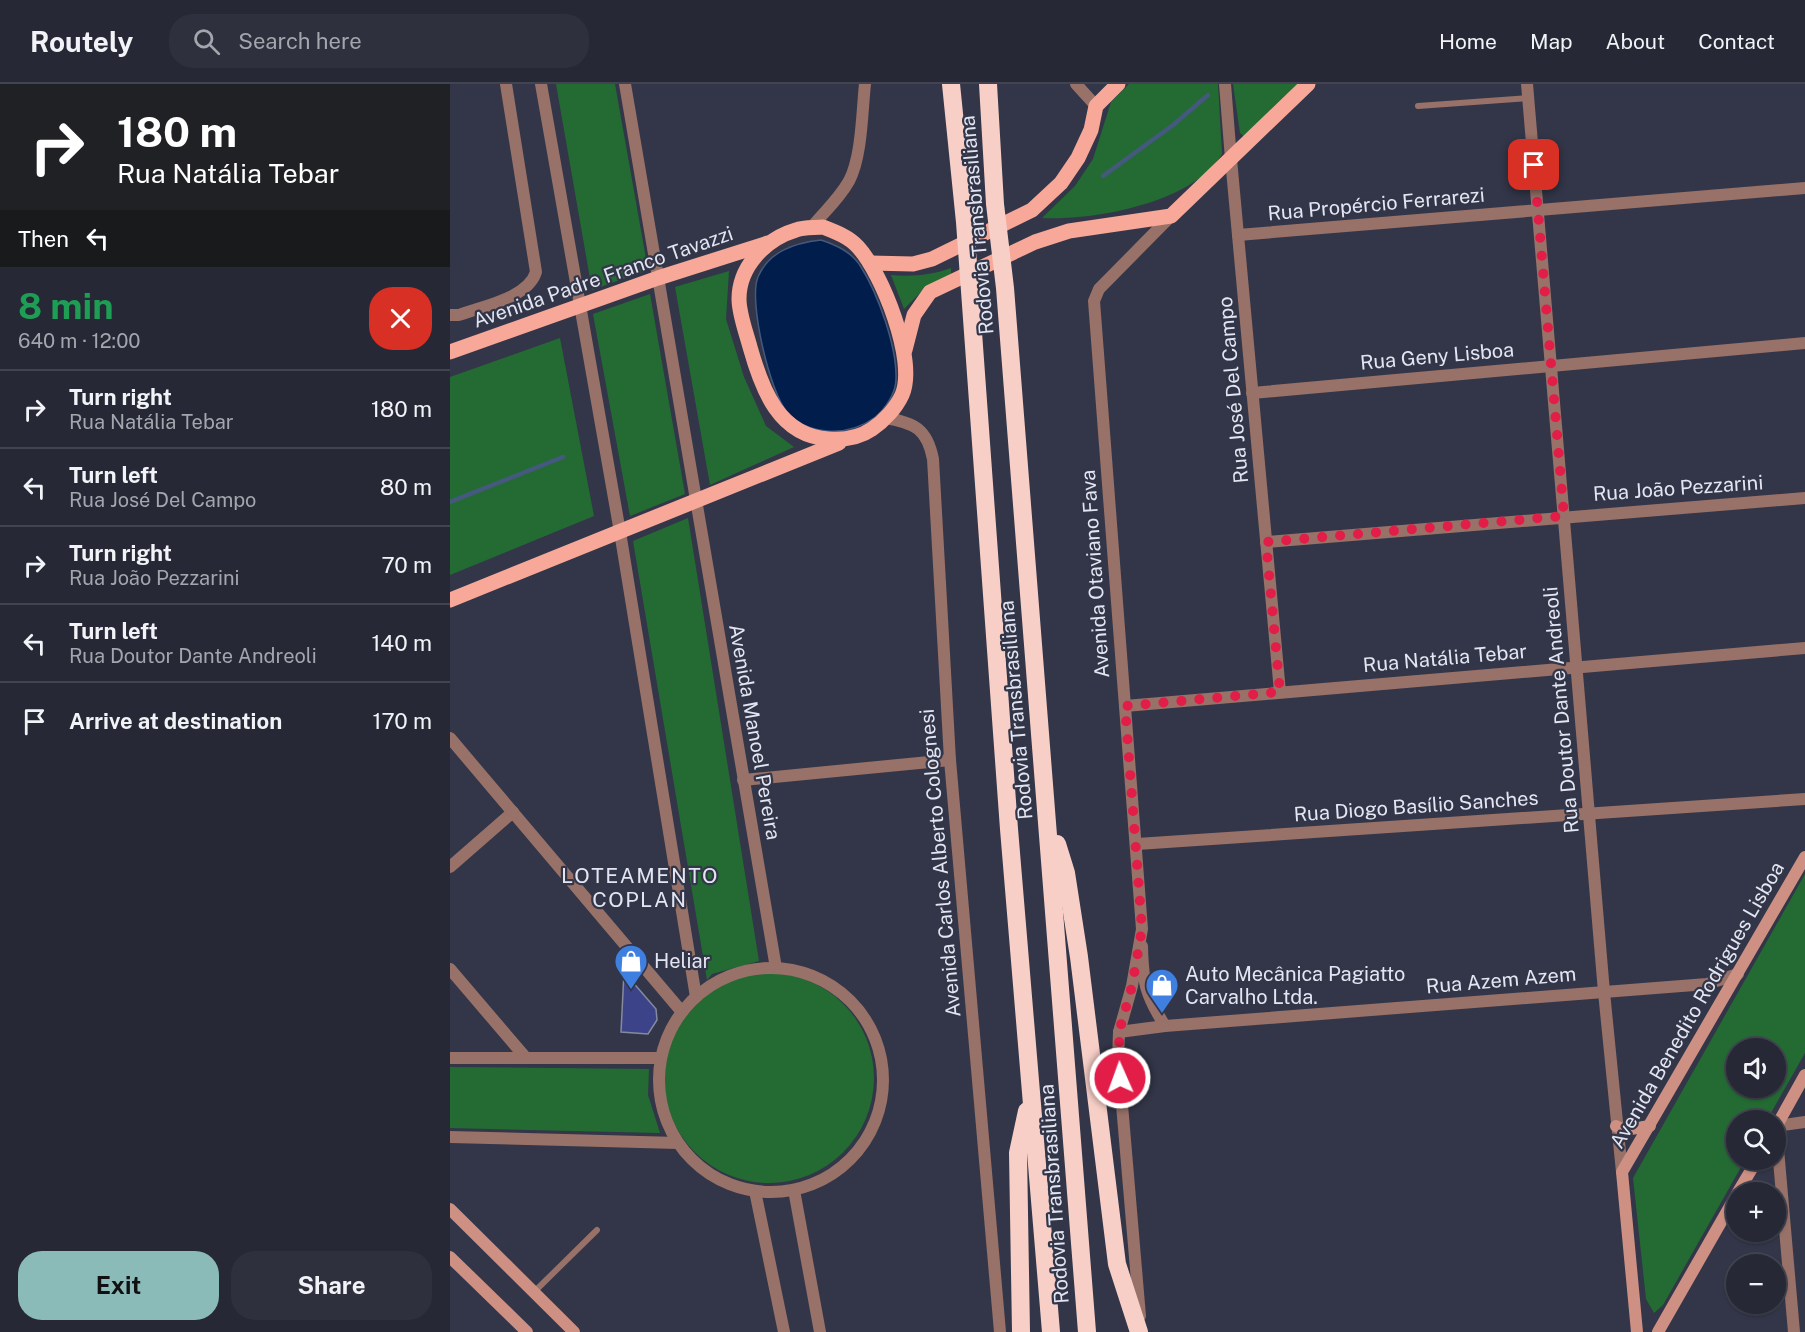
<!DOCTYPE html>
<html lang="en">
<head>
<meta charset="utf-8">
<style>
  :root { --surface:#262836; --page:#2e303e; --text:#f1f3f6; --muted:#a4a6ad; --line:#424451; --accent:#8bbbb9 }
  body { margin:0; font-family:"Public Sans",sans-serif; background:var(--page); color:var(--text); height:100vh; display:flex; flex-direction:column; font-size:22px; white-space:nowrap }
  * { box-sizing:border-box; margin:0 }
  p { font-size:20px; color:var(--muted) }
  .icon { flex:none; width:33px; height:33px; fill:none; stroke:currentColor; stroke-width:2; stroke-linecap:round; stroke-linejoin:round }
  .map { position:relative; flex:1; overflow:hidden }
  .panel { display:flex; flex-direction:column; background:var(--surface); width:450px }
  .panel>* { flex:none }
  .banner { background:#202124; color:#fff; overflow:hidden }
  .fabs { position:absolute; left:1276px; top:954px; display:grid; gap:12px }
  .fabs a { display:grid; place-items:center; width:60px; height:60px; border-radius:50%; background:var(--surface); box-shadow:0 2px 4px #0004,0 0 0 2px var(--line); font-size:30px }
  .pin { position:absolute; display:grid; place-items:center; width:51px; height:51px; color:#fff; margin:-26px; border-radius:12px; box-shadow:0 3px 9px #0006 }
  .me { position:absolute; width:66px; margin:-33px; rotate:358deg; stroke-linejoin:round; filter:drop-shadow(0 0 4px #0008) }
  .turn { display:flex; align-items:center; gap:21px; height:126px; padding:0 18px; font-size:27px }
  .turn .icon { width:78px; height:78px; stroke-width:2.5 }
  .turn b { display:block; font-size:42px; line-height:51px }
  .then { display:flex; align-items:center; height:57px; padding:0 18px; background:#0003; gap:12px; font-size:22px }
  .round { display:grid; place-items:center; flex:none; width:63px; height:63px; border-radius:24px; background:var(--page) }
  .headline { display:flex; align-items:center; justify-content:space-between; height:102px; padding:0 18px }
  h1 { font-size:36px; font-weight:700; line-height:45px; color:#1e9e55 }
  .cta { display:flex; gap:12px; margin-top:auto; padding:12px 18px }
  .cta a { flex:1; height:69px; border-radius:24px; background:var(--accent); color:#111; font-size:24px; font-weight:700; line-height:69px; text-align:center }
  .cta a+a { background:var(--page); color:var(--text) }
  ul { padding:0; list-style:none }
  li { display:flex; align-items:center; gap:18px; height:78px; padding:0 18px; border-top:2px solid var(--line) }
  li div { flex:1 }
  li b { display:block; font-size:22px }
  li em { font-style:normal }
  header { display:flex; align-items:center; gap:36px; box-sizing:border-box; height:84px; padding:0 30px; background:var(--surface); border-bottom:2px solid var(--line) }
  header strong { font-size:28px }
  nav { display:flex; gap:33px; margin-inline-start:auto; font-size:21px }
  .search { width:420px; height:54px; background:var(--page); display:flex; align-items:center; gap:15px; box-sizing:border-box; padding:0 21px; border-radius:24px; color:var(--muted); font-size:22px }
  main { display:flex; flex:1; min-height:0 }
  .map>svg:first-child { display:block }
</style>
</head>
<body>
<header>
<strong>Routely</strong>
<div class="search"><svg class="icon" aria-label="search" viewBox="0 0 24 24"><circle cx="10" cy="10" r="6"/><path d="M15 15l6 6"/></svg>Search here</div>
<nav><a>Home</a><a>Map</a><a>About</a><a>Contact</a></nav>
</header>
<main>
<section class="panel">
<div class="banner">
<div class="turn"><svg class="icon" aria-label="right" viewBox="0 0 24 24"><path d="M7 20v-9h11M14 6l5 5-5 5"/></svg><div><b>180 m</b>Rua Natália Tebar</div></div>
<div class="then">Then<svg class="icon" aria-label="left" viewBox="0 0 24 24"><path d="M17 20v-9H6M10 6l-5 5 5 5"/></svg></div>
</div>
<div class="headline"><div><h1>8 min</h1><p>640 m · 12:00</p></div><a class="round" style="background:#d93025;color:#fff"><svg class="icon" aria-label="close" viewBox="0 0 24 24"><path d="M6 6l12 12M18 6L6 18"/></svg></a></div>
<ul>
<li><svg class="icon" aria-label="right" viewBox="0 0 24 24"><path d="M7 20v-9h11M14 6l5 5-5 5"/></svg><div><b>Turn right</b><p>Rua Natália Tebar</p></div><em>180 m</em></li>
<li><svg class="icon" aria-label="left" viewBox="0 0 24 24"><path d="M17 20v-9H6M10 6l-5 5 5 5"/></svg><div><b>Turn left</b><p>Rua José Del Campo</p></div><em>80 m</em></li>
<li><svg class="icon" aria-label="right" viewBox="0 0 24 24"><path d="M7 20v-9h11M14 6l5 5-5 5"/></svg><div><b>Turn right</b><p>Rua João Pezzarini</p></div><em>70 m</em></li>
<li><svg class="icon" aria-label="left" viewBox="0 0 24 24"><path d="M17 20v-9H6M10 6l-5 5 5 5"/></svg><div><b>Turn left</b><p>Rua Doutor Dante Andreoli</p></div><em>140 m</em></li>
<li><svg class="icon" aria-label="arrive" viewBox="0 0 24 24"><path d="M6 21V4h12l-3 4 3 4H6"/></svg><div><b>Arrive at destination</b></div><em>170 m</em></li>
</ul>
<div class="cta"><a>Exit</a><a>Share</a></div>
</section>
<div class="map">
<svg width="1355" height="1248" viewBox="0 0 1355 1248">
  <rect width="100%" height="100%" fill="#323648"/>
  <!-- green -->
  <g fill="#236b33" fill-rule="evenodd">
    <path d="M106,0h59l33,186 -56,20z"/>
    <path d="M679,0h89l4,70c-27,48 -128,67 -180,64l33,-32 18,-27 18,-57z"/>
    <path d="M783,0h71l-57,55 -7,-6z"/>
    <path d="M501,184v6l-24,12 -23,23 -13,-34c19,2 42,0 60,-7z"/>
    <path d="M279,187l-3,48 18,58 22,49 28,21 -84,38 -35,-198z"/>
    <path d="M200,210l35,200 -55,22 -37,-202z"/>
    <path d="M110,254l34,178 -144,59v-198z"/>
    <path d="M238,434l71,443 -47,13 -5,6 -74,-439z"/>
    <path d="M1355,790v179l-38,67h-30v40h8l-82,145 -9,8 -8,-14 -13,-121zM1287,964h39v40h-39z"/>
    <circle cx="319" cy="994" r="105"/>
    <path d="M0,983l199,2 -1,26 12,38 -210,-5z"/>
  </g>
  <!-- water -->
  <path fill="#001d4b" stroke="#44597d" stroke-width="1.5" d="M371,156c15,5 31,12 40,27 17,27 36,80 35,112 0,14 -11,31 -22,39 -25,18 -65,19 -87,-6 -17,-19 -39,-112 -29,-135 11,-26 37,-34 63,-37z"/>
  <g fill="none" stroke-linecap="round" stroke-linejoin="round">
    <!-- stream -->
    <g stroke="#44597d" stroke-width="4.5">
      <path d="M653,92l70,-51 35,-30"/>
      <path d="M0,418l113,-45"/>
    </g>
  </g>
  <!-- building -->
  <path fill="#3d4389" stroke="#858a9f" stroke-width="1.5" d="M174,888l32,37 1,11 -9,14 -27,-2z"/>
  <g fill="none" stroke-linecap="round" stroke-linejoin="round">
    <!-- service -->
    <g stroke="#987168" stroke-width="6">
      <path d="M968,22l110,-8"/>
      <path d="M84,1208l63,-62"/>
    </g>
    <!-- minor -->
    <g stroke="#987168" stroke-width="12">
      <path d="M1077,0l77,908 18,180"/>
      <path d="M781,75l49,533"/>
      <path d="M788,151l567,-47"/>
      <path d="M0,231h9c24,-9 69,-17 77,-43l-30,-188"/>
      <path d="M802,309l553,-50"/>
      <path d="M816,458l539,-44"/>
      <path d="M675,622l680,-58"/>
      <path d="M0,654l232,274"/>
      <path d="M293,696l207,-20"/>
      <path d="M687,760l668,-45"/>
      <path d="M0,783l63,-55"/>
      <path d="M692,862c1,37 3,48 23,80"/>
      <path d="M0,885l76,89"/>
      <path d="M669,948l46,-6 542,-42 31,-10"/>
      <path d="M1344,1248l-18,-206 29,-4"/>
    </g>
    <!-- tertiary -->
    <g stroke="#987168" stroke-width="12">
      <path d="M91,0l79,448 76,465"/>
      <path d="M175,0l151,884"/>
      <path d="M626,0l20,22"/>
      <path d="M775,0l6,75"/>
      <path d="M361,144c13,-16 28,-29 38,-47 13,-24 13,-70 16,-97"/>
      <path d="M436,334c29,5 41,11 47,41l17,301 50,572"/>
      <circle cx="321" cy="996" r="112"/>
      <path d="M0,974h211"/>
      <path d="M0,1053l228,6"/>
      <path d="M344,1106l26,142"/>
      <path d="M305,1107l29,141"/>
      <path d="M690,1232l-22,-258 1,-26 13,-46 10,-57 -48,-628 5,-12 72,-73"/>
    </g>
    <!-- secondary -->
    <g stroke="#ce9083" stroke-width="12">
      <path d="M1166,1042l8,4 26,-4"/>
      <path d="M1326,1043l29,-52"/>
      <path d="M1288,1108l19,-32"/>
      <path d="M0,1125l124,123"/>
      <path d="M0,1173l77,75"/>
      <path d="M1187,1248l-15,-160 183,-315"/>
      <path d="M1208,1248l79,-138"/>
    </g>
    <!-- primary -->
    <g stroke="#f7a898" stroke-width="15">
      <path d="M373,143c13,5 26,10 35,20 24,26 59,114 44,148 -6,13 -18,26 -30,34 -13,9 -27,11 -43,10 -50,-3 -67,-49 -79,-92 -4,-15 -11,-33 -11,-48 0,-33 27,-60 57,-69 8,-3 18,-2 27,-3z"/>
      <path d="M420,179l43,1 19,-5 100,-49 29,-27 17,-25 13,-28 5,-24 22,-22"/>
      <path d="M455,266l9,-35 16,-23 105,-50 34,-11 102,-15 137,-132"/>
      <path d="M0,268l208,-74 110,-35"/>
      <path d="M0,516l389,-157"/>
    </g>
    <!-- motorway -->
    <g stroke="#f7cfc7" stroke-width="18">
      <path d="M501,0l14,138 44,607 42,503"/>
      <path d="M538,0l7,120 10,84 82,1044"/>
      <path d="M607,760l9,29 13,84 38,307 22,68"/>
      <path d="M571,1248l-3,-179 9,-42"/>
    </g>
  </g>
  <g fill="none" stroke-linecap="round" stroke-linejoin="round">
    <!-- route -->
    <path stroke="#e11d48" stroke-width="10" stroke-dasharray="0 18" d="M670,994l-1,-46 13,-46 10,-57 -17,-223 155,-14 -14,-150 298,-26 -30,-351"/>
  </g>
  <!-- icons -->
  <defs>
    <symbol id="shop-pin" viewBox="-11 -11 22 30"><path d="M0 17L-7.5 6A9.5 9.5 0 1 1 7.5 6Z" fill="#3f7fe0" stroke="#323648"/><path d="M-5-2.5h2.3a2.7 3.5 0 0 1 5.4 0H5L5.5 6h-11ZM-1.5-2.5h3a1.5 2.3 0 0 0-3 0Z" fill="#fff"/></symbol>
  </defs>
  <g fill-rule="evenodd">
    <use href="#shop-pin" x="162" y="858" width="38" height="52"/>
    <use href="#shop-pin" x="693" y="882" width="38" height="52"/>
  </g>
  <g text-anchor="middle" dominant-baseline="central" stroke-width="4.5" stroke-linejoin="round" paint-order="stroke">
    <!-- street labels -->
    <g font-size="20" fill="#e3e6f2" stroke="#323648">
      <text transform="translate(926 120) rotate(-5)">Rua Propércio Ferrarezi</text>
      <text transform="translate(527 141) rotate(-95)">Rodovia Transbrasiliana</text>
      <text transform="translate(153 193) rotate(-19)">Avenida Padre Franco Tavazzi</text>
      <text transform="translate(987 272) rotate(-5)">Rua Geny Lisboa</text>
      <text transform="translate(783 306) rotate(-95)">Rua José Del Campo</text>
      <text transform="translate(1228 404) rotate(-4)">Rua João Pezzarini</text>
      <text transform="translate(645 490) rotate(-94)">Avenida Otaviano Fava</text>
      <text transform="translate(995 574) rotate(-5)">Rua Natália Tebar</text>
      <text transform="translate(566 626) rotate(-95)">Rodovia Transbrasiliana</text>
      <text transform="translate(1111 626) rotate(-95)">Rua Doutor Dante Andreoli</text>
      <text transform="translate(305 648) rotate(80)">Avenida Manoel Pereira</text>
      <text transform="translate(966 722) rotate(-4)">Rua Diogo Basílio Sanches</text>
      <text transform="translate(490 779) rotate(-95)">Avenida Carlos Alberto Colognesi</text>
      <text transform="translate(1051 896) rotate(-5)">Rua Azem Azem</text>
      <text transform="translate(1247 921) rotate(-60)">Avenida Benedito Rodrigues Lisboa</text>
      <text transform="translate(604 1110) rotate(-94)">Rodovia Transbrasiliana</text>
    </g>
    <!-- poi labels -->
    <g font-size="20" fill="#e3e6f2" stroke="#323648" text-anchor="start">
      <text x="204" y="877">Heliar</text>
      <text x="735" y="890">Auto Mecânica Pagiatto<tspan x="735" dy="23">Carvalho Ltda.</tspan></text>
    </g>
    <!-- neighbourhood labels -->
    <g font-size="21" letter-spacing="1.5" fill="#e3e6f2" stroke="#323648">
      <text x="190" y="791">LOTEAMENTO<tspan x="190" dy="24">COPLAN</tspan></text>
    </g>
  </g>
</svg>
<div class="fabs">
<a><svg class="icon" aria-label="sound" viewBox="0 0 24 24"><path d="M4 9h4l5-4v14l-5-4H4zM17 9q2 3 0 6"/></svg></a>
<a><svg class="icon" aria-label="search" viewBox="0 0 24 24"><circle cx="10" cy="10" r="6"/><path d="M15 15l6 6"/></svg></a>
<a>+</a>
<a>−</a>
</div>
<div class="pin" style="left:1084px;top:81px;background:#d93025"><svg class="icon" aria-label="arrive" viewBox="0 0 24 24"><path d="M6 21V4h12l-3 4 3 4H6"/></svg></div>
<svg class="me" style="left:670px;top:994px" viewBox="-20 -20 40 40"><circle r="17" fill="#e11d48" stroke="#fff" stroke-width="3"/><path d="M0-11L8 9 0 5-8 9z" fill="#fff"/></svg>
</div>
</main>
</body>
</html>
